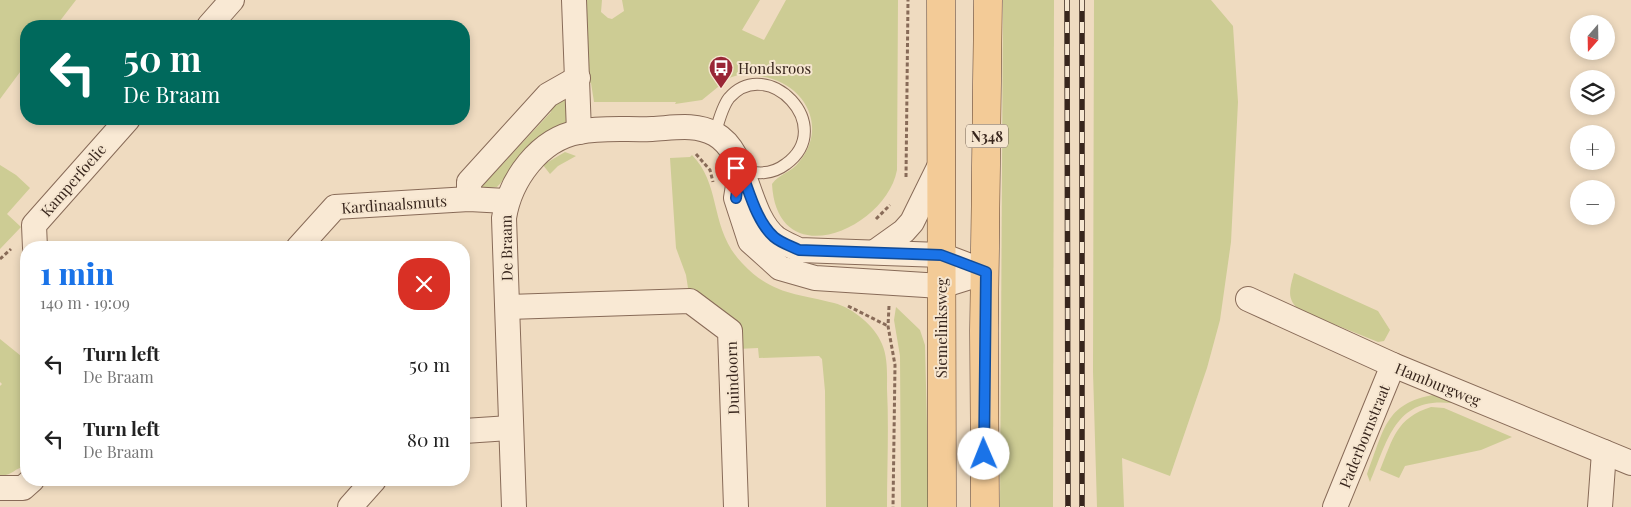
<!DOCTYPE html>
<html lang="en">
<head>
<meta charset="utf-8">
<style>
  :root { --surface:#fff; --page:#f2f2f2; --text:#222; --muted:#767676; --accent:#1a73e8 }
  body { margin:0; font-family:"Playfair Display",serif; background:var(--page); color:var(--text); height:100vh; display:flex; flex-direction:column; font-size:19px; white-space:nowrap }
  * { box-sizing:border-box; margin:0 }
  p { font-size:16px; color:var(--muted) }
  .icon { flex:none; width:28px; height:28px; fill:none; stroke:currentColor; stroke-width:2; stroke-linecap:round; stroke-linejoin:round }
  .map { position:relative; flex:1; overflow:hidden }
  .sheet { position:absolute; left:20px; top:241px; width:450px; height:245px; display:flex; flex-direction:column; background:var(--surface); border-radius:20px; box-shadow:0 2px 8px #0003 }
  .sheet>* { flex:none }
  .top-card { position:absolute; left:20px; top:20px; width:450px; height:105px; border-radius:20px; box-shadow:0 2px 8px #0003; background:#00695c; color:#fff; overflow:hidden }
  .needle { width:32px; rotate:200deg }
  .buttons { position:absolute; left:1570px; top:15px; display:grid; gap:10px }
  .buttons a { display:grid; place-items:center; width:45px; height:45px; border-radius:50%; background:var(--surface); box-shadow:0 2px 8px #0003; font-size:25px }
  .pin { position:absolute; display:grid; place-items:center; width:42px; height:42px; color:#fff; margin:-51px -21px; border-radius:50% 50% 50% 0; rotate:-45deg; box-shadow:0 0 5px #0007 }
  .pin .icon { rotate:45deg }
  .me { position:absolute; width:55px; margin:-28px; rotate:359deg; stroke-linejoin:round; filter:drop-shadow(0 0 4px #0008) }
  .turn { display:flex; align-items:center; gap:18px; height:105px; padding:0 20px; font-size:22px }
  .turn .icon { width:65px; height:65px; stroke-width:2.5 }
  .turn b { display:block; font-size:35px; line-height:42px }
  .round { display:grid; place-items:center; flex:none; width:52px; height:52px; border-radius:20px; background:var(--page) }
  .head { display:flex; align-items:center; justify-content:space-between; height:85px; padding:0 20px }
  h1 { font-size:30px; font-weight:800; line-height:38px; color:var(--accent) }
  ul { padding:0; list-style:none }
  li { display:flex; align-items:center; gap:15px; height:75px; padding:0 20px }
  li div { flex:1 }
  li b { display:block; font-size:19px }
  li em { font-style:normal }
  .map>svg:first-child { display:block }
</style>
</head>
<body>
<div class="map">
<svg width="1631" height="507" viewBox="0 0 1631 507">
  <rect width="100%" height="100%" fill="#efdbc0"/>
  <!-- green -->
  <g fill="#cdcc94">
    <path d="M0,0h76l-20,26h-30v38l-26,35z"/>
    <path d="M582,0h20l-1,12 7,6 4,1 12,-8 -2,-11h138l-18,30 22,10 22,-40h112l-1,170c-11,59 -120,106 -125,14 7,-10 20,-12 27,-22 31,-37 3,-82 -41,-86l-2,-7 -27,9 -27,22 -27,4 1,-2h-82l-3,-19h-6z"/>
    <path d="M1003,0h51l-1,507h-53z"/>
    <path d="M1094,0h117l22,26 5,76 -7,140 -11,78 -13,48 -37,108 -48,-18 2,49h-27l-4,-135z"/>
    <path d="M565,98l5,5c1,36 -34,36 -54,59 -7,8 -11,17 -19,25l-21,3 1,-8h9l65,-70 1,-9z"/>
    <path d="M565,152l11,4 -18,10 -8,8 -7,-9z"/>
    <path d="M692,155c30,30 17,74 50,108 30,32 54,30 92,40 19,5 41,23 48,41 6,14 5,30 5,45 2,39 0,79 0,118h-61l-1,-116 -3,-32 -3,-3 -60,2 -1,-10 -21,1 -1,-22 -48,-39 -2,-13 -10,-27 -6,-90 20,-1z"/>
    <path d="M0,165l16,10 14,13 -23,26 14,13 -21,22z"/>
    <path d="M1294,273l84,38 12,19 -6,11 -6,1 -79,-32c-13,-12 -9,-21 -5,-37z"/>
    <path d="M896,307l24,23 5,15 4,162h-28l-1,-151 -6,-36z"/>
    <path d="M0,339l26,21v42l-2,2 2,5v58c-11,0 -12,8 -26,9v-90l2,-2 -2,-2z"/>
    <path d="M1440,394l14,5 -3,4c-56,-6 -63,37 -81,79l-3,-8c18,-46 18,-73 73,-80z"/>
    <path d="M1431,407l13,1 68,29 -31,13 -76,16 -6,12 -19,-8c13,-31 16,-52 51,-63z"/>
  </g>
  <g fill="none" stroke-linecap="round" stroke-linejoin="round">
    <defs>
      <path id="service" d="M715,134c3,-11 7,-27 14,-36 38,-44 109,28 57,66 -13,10 -29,11 -44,5"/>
      <g id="minor">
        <path d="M574,0l5,132"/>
        <path d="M209,26l23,-26"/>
        <path d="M739,180l-3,18 14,43 30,27 35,10 126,8 45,-14"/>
        <path d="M469,199v-17l79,-87 30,-17"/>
        <path d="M35,248l-1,-23 94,-106"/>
        <path d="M298,248l37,-41 134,-8 37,2"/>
        <path d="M876,251l28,-20 8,-9 28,-57"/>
        <path d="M1248,299l145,66 238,98"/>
        <path d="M508,307l182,-6 40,30 6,176"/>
        <path d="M464,431l46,-3"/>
        <path d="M0,488h23l9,-8"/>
        <path d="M350,507l24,-27"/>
        <path d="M514,507l-10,-289c6,-38 35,-79 75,-86 23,-5 50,-2 73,-3 21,-1 43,-6 63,5 34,19 31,80 61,104 7,5 15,8 23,12l142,5 45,17"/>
        <path d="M1335,507l58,-142"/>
        <path d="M1600,507l4,-55"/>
      </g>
      <g id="primary">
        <path d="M941,0l1,507"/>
        <path d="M985,507l-1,-176 4,-331"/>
      </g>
    </defs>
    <!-- service casing -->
    <use href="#service" stroke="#886b58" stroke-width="13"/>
    <!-- minor casing -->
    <use href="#minor" stroke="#886b58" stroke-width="26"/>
    <!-- primary casing -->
    <use href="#primary" stroke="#563a2c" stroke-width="29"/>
    <!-- path -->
    <g stroke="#886b58" stroke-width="3" stroke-dasharray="4 2.5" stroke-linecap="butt">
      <path d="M696,154l14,16 3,12"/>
      <path d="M906,177l2,-177"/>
      <path d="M876,219l14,-14"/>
      <path d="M0,259l11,-10"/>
      <path d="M848,306l40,20"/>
      <path d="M889,306l-1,20 7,39 -2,142"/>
    </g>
    <!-- service -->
    <use href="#service" stroke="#f9e9d4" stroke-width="11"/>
    <!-- minor -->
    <use href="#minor" stroke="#f9e9d4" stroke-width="24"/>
    <!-- primary -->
    <use href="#primary" stroke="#f3cb97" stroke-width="28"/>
    <defs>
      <g id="rail">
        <path d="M1067,0l1,507"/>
        <path d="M1082,0v507"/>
      </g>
    </defs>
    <!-- rail casing -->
    <use href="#rail" stroke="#38261d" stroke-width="5.5"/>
    <!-- rail -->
    <use href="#rail" stroke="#f6e6d0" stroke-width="4" stroke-dasharray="11" stroke-linecap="butt"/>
  </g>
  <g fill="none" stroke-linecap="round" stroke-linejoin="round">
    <defs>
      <path id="route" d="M736,198l4,-30c9,22 16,53 34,69 7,6 17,9 25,13l142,5 45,17 -2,182"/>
    </defs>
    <!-- route casing -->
    <use href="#route" stroke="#114b97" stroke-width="12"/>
    <!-- route -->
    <use href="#route" stroke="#1a73e8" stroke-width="9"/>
  </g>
  <!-- icons -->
  <defs>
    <symbol id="bus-pin" viewBox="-11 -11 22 30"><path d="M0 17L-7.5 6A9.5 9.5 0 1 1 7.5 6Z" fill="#992636" stroke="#f6e6d0"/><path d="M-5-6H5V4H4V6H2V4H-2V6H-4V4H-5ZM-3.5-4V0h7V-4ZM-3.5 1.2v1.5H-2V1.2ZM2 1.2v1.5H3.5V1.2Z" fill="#fff"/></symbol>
  </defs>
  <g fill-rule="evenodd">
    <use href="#bus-pin" x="707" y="54" width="28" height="38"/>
  </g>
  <g text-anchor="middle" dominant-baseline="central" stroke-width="4" stroke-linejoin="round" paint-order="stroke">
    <!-- shield labels -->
    <rect fill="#f6e6d0" stroke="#716053" stroke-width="1" x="966" y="124.5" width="42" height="23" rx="4"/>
    <g font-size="14" font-weight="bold" fill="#38261d">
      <text x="987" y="136">N348</text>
    </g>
    <!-- poi labels -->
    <g font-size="15" fill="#38261d" stroke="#f6e6d0" text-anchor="start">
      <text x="738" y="68">Hondsroos</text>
    </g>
    <!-- street labels -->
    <g font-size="15" fill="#38261d" stroke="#f6e6d0">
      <text transform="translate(73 180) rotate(-49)">Kamperfoelie</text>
      <text transform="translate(394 204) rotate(-4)">Kardinaalsmuts</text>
      <text transform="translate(506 248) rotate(-91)">De Braam</text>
      <text transform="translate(941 328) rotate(-90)">Siemelinksweg</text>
      <text transform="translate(732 378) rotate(-92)">Duindoorn</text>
      <text transform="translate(1438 384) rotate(22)">Hamburgweg</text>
      <text transform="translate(1364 436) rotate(-68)">Paderbornstraat</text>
    </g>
  </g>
</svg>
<div class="buttons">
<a><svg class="needle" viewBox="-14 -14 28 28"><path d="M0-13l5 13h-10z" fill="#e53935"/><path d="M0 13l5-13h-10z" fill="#767676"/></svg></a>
<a><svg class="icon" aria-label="layers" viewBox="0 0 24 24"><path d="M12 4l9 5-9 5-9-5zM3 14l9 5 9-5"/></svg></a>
<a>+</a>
<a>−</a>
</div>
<div class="pin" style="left:736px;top:198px;background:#d93025"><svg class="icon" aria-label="arrive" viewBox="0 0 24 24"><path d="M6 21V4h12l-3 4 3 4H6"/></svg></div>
<svg class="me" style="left:984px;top:454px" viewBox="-20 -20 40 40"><circle r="19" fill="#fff"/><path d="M0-13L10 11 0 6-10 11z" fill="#1a73e8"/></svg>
<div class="top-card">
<div class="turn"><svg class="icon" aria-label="left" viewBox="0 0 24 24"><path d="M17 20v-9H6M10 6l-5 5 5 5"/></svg><div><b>50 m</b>De Braam</div></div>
</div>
<section class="sheet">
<div class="head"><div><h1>1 min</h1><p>140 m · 19:09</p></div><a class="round" style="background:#d93025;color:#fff"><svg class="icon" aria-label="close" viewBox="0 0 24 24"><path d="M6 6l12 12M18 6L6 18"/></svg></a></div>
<ul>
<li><svg class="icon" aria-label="left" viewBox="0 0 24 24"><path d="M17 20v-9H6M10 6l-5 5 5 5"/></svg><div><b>Turn left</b><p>De Braam</p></div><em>50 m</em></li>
<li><svg class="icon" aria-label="left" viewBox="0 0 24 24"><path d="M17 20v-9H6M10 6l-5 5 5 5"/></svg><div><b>Turn left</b><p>De Braam</p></div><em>80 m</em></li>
</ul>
</section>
</div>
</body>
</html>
